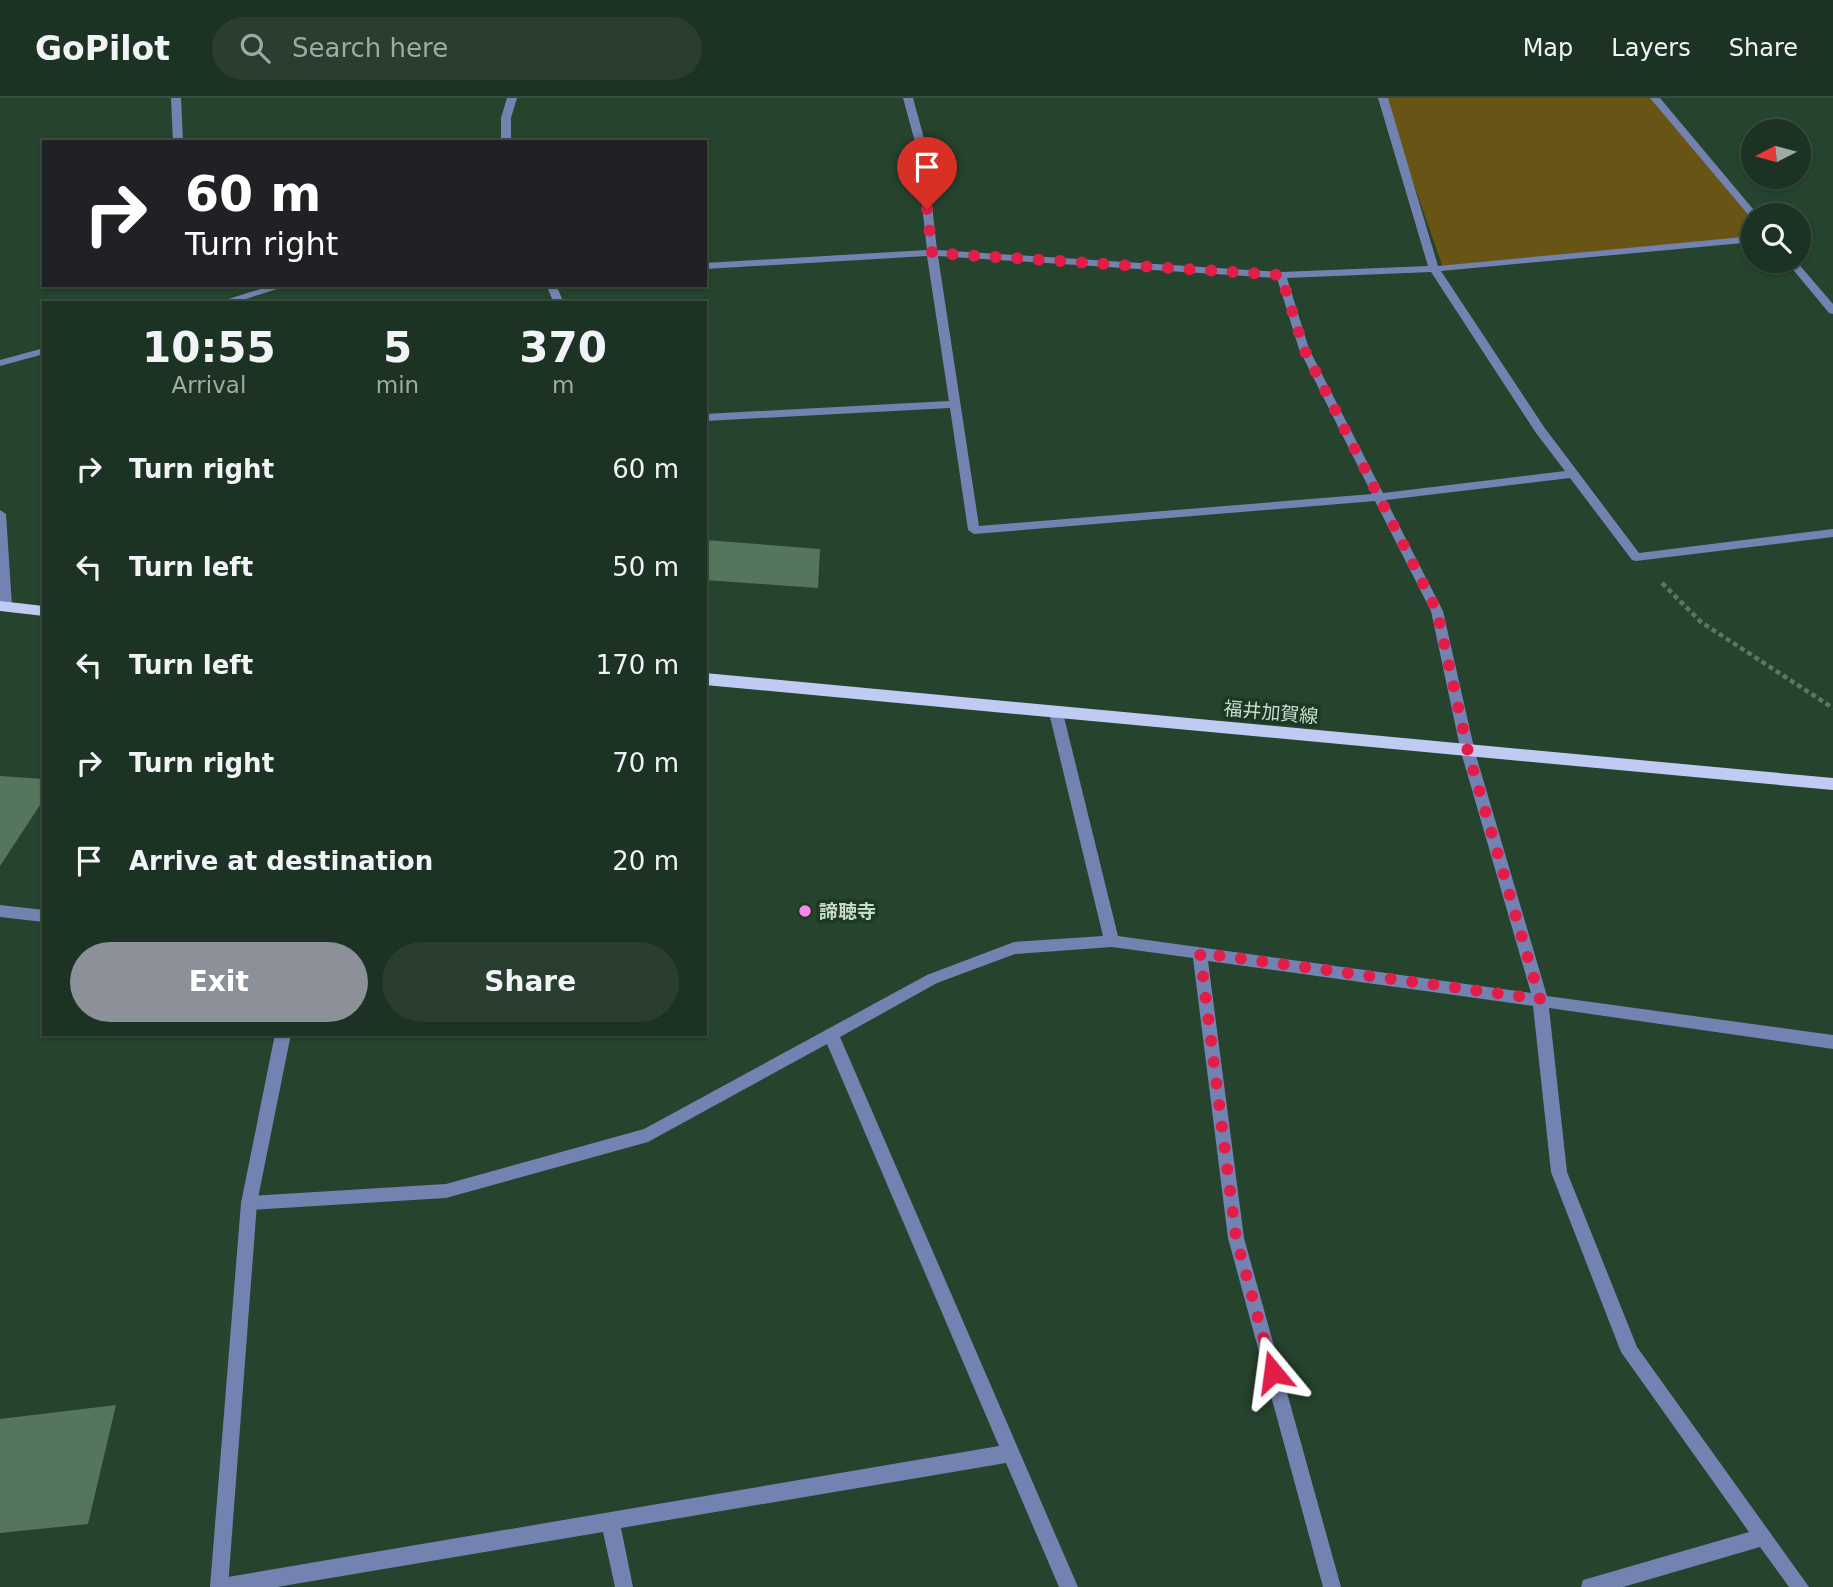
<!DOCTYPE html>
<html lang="en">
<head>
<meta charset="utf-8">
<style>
  :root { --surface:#1c3222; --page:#293e2f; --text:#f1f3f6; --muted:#a0aaa5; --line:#3a4d40; --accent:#8c9099 }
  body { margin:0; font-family:"DejaVu Sans","Noto Sans JP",sans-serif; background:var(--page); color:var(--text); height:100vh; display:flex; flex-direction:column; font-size:26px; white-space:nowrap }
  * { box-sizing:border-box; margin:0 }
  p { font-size:23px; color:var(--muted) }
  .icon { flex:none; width:38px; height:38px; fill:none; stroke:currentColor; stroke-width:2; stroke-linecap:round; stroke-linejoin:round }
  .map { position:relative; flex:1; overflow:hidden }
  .drawer { position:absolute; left:42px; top:203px; width:665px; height:735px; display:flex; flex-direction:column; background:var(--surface); border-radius:0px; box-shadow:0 2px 5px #0004,0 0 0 2px var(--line) }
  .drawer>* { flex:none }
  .banner { position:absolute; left:42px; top:42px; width:665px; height:147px; border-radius:0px; box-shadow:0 2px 5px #0004,0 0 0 2px var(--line); background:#202124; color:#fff; overflow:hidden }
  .needle { width:46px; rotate:264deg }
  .buttons { position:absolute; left:1741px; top:21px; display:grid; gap:14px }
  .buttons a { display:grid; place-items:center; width:70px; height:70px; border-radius:50%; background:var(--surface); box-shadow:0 2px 5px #0004,0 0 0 2px var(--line); font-size:35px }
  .pin { position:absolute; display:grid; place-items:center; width:60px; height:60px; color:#fff; margin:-72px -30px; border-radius:50% 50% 50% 0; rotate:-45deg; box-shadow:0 0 7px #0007 }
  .pin .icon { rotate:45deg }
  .me { position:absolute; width:77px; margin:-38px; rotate:344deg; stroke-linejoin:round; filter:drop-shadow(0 0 5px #0008) }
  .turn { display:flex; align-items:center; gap:24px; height:147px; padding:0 28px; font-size:32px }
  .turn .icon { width:91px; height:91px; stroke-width:2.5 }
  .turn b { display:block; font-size:49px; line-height:60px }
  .eta { display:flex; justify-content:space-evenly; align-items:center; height:119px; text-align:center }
  .eta b { font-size:42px; font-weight:700; line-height:49px }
  .button { display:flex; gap:14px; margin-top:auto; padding:14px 28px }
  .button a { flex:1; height:80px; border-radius:42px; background:var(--accent); color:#fff; font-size:28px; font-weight:700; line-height:80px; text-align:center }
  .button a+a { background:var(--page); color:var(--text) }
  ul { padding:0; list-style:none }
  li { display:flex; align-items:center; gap:21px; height:98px; padding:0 28px }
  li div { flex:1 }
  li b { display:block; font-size:26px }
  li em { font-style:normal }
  header { display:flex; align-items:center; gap:42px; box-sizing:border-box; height:98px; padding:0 35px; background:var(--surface); border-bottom:2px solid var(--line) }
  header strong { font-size:33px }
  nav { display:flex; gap:38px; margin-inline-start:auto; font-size:24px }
  .search { width:490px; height:63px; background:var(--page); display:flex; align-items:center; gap:18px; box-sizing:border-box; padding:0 24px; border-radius:38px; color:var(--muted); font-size:26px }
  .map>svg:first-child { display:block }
</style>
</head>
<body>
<header>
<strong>GoPilot</strong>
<div class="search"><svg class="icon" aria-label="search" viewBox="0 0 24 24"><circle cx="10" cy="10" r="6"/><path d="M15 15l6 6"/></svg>Search here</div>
<nav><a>Map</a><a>Layers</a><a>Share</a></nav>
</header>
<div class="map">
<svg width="1833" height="1489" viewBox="0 0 1833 1489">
  <rect width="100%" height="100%" fill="#25432d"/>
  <!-- green -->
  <path fill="#685516" d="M1384,0h271l98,118v23l-310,29z"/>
  <!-- building -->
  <g fill="#55755c">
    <path d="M705,442l115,9 -2,39 -113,-8z"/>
    <path d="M0,678l44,3v20l-44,67z"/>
    <path d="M116,1307l-28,119 -88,9v-114z"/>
  </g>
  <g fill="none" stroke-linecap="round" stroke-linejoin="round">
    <!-- path -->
    <path stroke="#5c7662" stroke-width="4.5" stroke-dasharray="5 3.5" stroke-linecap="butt" d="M1662,485l39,39 132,86"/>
    <!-- minor -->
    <g fill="#7482b2" fill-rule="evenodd">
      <path d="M171,0h10l2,44h-10z"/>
      <path d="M903,0h10l12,44 12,108 344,22 147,-6 -50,-168h10l50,168 316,-30v6l-313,29 103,156 95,126 194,-24v8l-197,24 -4,-1 -62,-82 -184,22 57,111 32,141 72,244 286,39v14l-284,-41 18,164 70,175 172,240h-20l-29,-40 -137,40h-42l2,-7 7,-2 159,-46 -128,-180 -70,-180 -18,-166 -325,-45 36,277 97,349h-18l-95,-349 -35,-280 -81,-11 -97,7 -78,29 -97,54 238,550h-19l-53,-124 -385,65 12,59h-18l-12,-55 -326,55h-64l2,-7 7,-2 777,-132 -172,-402 -179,98 -202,56 -197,12 -6,-2 -2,-5 2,-5 6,-2 197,-12 198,-55 283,-154 87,-33 89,-6 -54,-223 2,-3 5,-2 7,5 55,223 413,57 -70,-241 -30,-141 -56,-110 -401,33 -6,-4 -18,-122 -245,13v-7l244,-13 -22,-145 -222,13v-6l222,-13 -12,-108zM938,158l339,22 22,71 73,145 -393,32zM1431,174l105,161 29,38 -182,22 -74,-144 -22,-71z"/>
      <path d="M1650,0h10l98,117 -7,3z"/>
      <path d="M1786,163h10l37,43v10l-4,-1z"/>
      <path d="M273,187h17l-57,18h-17z"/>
      <path d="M44,250v6l-44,12v-6z"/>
      <path d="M0,412l6,4 6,92 -6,4 -6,-4z"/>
      <path d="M0,807l44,5v12l-44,-5z"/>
    </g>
    <!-- tertiary -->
    <g fill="#7482b2" fill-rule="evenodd">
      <path d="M507,0h10l-6,20v24h-10v-24z"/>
      <path d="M546,187h10l8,18h-10z"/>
      <path d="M275,936h16l-34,169 -29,384h-18l31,-384z"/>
    </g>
    <!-- primary -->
    <g fill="#bfcbf2" fill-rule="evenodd">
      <path d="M0,503l44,5v10l-44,-5z"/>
      <path d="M705,575l1128,105v12l-1128,-105z"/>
    </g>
  </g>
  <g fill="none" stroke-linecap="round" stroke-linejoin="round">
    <!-- route -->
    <path stroke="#e11d48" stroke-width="12" stroke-dasharray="0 21.6" d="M927,111l5,44 349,22 23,74 133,262 31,141 72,247 -340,-46 36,285 37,134"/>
  </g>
  <!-- markers -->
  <circle fill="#f888ea" stroke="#1b3923" stroke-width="2.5" cx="805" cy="813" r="7"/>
  <g text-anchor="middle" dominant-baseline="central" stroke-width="7" stroke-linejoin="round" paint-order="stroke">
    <!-- street labels -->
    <g font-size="19" fill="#c9dbcd" stroke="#1b3923">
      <text transform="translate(1271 614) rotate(5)">福井加賀線</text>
    </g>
    <!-- poi labels -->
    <g font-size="19" font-weight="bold" fill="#c9dbcd" stroke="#1b3923" text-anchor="start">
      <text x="819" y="813">諦聴寺</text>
    </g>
  </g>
</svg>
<div class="buttons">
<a><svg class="needle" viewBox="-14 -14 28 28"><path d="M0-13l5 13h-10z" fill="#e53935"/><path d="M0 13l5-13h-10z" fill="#a0aaa5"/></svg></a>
<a><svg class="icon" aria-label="search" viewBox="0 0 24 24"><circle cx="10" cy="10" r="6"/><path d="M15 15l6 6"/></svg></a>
</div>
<div class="pin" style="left:927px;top:111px;background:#d93025"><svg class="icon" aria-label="arrive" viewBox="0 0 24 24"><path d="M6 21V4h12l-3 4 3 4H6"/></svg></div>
<svg class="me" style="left:1273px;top:1274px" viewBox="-20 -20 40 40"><path d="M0-17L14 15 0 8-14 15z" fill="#e11d48" stroke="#fff" stroke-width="4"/></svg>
<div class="banner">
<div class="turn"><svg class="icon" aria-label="right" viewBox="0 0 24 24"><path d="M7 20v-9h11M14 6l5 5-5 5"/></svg><div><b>60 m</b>Turn right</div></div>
</div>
<section class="drawer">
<div class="eta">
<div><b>10:55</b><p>Arrival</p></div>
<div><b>5</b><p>min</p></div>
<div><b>370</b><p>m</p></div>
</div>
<ul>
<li><svg class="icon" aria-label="right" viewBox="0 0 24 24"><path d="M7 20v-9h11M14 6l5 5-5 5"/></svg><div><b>Turn right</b></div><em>60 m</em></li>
<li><svg class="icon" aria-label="left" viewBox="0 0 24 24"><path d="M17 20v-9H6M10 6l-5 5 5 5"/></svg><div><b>Turn left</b></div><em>50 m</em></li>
<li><svg class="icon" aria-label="left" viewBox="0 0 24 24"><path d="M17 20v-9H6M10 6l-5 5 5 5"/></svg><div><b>Turn left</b></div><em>170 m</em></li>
<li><svg class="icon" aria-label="right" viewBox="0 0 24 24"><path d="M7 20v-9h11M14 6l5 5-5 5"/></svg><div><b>Turn right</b></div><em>70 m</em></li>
<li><svg class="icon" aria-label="arrive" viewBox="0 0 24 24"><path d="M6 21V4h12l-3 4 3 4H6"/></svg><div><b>Arrive at destination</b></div><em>20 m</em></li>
</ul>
<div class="button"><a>Exit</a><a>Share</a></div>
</section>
</div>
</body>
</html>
